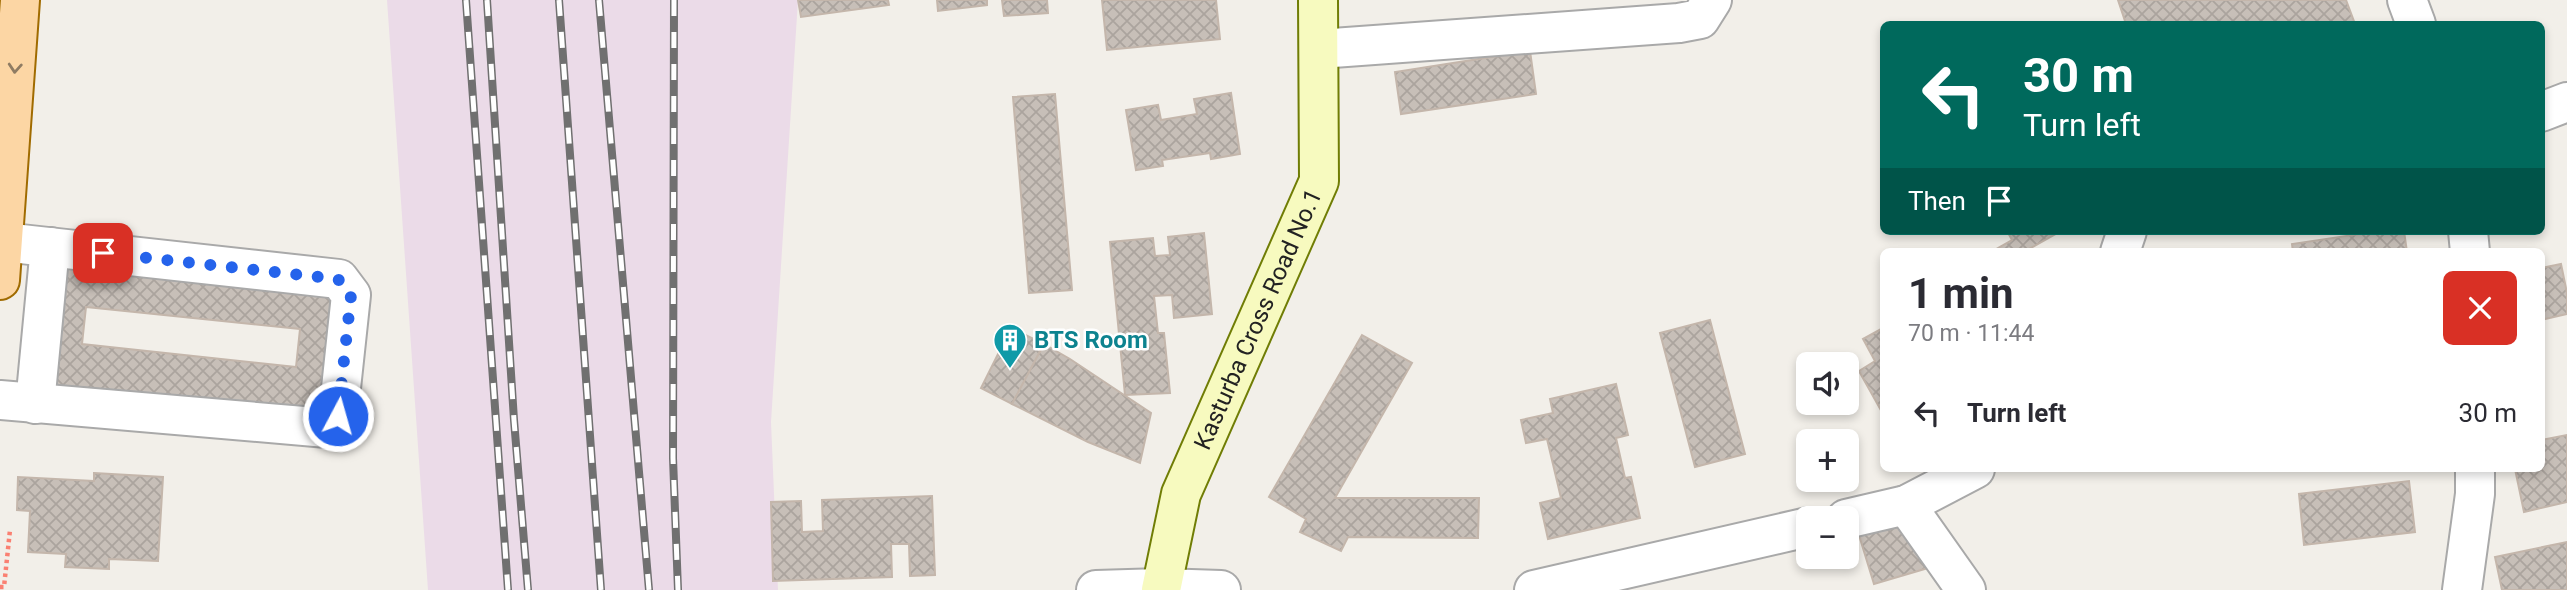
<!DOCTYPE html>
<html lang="en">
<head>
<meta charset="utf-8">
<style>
  :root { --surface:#fff; --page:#f7f7f7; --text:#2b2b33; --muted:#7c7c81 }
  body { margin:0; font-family:Roboto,sans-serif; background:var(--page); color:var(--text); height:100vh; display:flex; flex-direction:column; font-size:26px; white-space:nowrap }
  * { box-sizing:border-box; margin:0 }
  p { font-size:23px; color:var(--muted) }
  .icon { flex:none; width:38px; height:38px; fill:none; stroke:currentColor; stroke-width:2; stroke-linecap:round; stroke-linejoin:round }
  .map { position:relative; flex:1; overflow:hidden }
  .details { position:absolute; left:1880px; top:248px; width:665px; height:224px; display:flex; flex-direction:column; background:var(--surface); border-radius:10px; box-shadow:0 4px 10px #0003 }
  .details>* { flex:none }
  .guide { position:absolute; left:1880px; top:21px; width:665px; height:214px; border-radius:10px; box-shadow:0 4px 10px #0003; background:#00695c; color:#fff; overflow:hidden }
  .tools { position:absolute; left:1796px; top:352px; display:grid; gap:14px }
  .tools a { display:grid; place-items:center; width:63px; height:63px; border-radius:10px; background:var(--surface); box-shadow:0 4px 10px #0003; font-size:35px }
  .pin { position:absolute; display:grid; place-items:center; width:60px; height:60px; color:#fff; margin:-30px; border-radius:14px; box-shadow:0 4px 10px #0006 }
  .me { position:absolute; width:77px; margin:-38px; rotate:6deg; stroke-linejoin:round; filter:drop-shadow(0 0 5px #0008) }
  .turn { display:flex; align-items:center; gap:24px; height:147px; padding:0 28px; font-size:32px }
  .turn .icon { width:91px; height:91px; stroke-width:2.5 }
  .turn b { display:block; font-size:49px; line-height:60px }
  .then { display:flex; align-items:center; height:66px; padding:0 28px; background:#0003; gap:14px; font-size:26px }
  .round { display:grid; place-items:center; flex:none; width:74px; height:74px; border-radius:10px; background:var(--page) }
  .summary { display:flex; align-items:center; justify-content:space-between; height:119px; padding:0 28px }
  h1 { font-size:42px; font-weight:700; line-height:52px }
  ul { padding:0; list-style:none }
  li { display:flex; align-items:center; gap:21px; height:91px; padding:0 28px }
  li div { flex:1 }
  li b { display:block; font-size:26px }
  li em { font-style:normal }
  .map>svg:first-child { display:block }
</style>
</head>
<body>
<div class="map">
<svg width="2567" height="590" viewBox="0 0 2567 590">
  <defs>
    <pattern id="building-cross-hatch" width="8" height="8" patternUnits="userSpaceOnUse" patternTransform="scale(1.75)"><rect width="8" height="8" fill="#c7bfb8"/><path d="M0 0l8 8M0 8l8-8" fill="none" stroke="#aba49e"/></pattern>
  </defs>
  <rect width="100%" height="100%" fill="#f2efe9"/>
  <!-- industrial -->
  <path fill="#ebdbe8" d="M387,0h411l-27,422 7,168h-350z"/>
  <!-- building -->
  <g fill="url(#building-cross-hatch)" stroke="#c4b6ab" stroke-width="2" fill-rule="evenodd">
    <path d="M798,0h90l1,5 -88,12z"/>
    <path d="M937,0h50v5l-49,6z"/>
    <path d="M1002,0h45l1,13 -44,3z"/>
    <path d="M1102,0h114l4,39 -113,11z"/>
    <path d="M2118,0h228l9,24h-229z"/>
    <path d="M1530,51l6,43 -135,20 -6,-42z"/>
    <path d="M1231,93l9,61 -29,5 -1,-6 -48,7 1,6 -27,4 -10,-60 32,-5 3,15 36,-6 -3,-15z"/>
    <path d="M1055,94l17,196 -43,3 -16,-196z"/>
    <path d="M2007,231h54l-32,18 1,3h-39l21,-12z"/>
    <path d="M2380,231h24l3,21h-114l-1,-8z"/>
    <path d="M1204,233l8,81 -38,4 -2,-23 -18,1 4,37h6l6,60 -45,2 -15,-153 43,-4 2,18 15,-1 -2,-18z"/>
    <path d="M2561,264l6,29v21l-26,6v-52z"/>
    <path d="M52,266l290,30 -13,123 -290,-30zM86,307l214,22 -4,38 -214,-23z"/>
    <path d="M1710,320l35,134 -50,13 -35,-134z"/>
    <path d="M1011,328l33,16 -32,60 -31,-16z"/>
    <path d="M1883,328v86l-24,-43 16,-10 -12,-22z"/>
    <path d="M1362,335l50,28 -77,135h144l-1,40 -130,-1 -7,14 -41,-19 6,-13 -37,-22z"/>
    <path d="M1044,344l26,15 81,54 -11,50 -52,-21 -76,-38z"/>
    <path d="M1616,384l12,51 -12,3 9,40 6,-1 9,41 -92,21 -8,-36 21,-5 -14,-59 -21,4 -5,-23 32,-7 -3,-14z"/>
    <path d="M2567,435v67l-43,10 -9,-43h26v-29z"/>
    <path d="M94,473l69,4 -5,84 -49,-2v10l-44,-2 1,-13 -38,-2 2,-41 -13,-1 1,-33 76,4z"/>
    <path d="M2409,481l6,51 -111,13 -5,-51z"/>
    <path d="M932,496l3,79 -25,1 -1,-32h-18l1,33 -119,4 -2,-79 30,-1 1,31 21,-1 -1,-31z"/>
    <path d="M1912,516l16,52 -54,16 -16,-52z"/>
    <path d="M2567,542v48h-65l-7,-33z"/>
  </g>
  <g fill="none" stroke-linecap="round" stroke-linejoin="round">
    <defs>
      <g id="street">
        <path d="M2407,0l9,24"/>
        <path d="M1319,49l360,-26 21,-4 12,-19"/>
        <path d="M2541,112l26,-10"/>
        <path d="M2468,231l2,21"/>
        <path d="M2120,252l7,-21"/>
        <path d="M0,400l327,28 11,-12 13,-121 -12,-16 -336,-37"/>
        <path d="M35,404l15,-157"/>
        <path d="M1906,505l60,85"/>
        <path d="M1846,519l60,-14 69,-36"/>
        <path d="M1096,590l65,-2 60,2"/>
        <path d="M1534,590l274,-63"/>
        <path d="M2462,590l13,-96v-25"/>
      </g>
      <g id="secondary">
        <path id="s1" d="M1161,590l20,-96 138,-313 -1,-181"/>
      </g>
      <path id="primary" d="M0,280l20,-280"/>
    </defs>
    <!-- street casing -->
    <use href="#street" stroke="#a9a9a9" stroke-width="42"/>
    <!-- secondary casing -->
    <use href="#secondary" stroke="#707d05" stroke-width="42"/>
    <!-- primary casing -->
    <use href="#primary" stroke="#a06b00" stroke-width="42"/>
    <!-- path -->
    <path stroke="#fa8072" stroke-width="4.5" stroke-dasharray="3.5 3.5" stroke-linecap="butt" d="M0,587h4l6,-57"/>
    <!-- street -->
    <use href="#street" stroke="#fff" stroke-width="38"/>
    <!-- secondary -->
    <use href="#secondary" stroke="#f7fabf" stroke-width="38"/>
    <!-- primary -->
    <use href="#primary" stroke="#fcd6a4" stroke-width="38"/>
    <defs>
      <g id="rail">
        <path d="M466,0l42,590"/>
        <path d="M487,0l27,420 14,170"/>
        <path d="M559,0l42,590"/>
        <path d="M599,0l50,590"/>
        <path d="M674,0l-1,458 5,132"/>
      </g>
    </defs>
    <!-- rail casing -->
    <use href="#rail" stroke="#707070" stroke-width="8"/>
    <!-- rail -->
    <use href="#rail" stroke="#fff" stroke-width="5" stroke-dasharray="16" stroke-linecap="butt"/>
  </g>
  <!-- one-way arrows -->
  <defs><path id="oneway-chevron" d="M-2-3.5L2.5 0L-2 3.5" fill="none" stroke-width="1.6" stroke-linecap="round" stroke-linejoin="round" transform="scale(1.75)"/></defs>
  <use stroke="#8f7c63" href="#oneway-chevron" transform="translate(15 68) rotate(94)"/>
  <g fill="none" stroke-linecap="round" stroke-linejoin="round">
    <!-- route -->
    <path stroke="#2563eb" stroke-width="12" stroke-dasharray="0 21.6" d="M103,253l235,26 13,16 -13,121"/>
  </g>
  <!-- icons -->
  <defs>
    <symbol id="building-pin" viewBox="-11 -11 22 30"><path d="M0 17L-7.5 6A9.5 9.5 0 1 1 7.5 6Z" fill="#0f9aa8" stroke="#fff"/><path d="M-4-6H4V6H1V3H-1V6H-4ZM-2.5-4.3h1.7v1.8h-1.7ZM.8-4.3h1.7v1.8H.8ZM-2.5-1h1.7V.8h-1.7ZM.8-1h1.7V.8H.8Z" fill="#fff"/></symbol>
  </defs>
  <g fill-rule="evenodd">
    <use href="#building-pin" x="991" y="321" width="38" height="52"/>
  </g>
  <g text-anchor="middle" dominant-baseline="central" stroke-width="5" stroke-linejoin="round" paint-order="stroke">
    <!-- street labels -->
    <g font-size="24" fill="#222" stroke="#fff">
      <text stroke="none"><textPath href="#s1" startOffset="289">Kasturba Cross Road No.1</textPath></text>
    </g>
    <!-- culture labels -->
    <g font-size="24" font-weight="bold" fill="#0d838f" stroke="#fff" text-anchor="start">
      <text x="1034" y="340">BTS Room</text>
    </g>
  </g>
</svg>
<div class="tools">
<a><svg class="icon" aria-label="sound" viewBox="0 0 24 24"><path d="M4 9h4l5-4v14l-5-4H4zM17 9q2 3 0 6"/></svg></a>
<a>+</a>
<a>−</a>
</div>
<div class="pin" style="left:103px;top:253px;background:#d93025"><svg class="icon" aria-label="arrive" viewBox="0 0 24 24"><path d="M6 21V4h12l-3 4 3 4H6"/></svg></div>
<svg class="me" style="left:338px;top:416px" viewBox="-20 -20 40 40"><circle r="17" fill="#2563eb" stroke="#fff" stroke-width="3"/><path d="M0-11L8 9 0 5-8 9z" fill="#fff"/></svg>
<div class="guide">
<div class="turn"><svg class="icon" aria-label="left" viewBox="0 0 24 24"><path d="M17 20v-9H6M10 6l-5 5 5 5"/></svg><div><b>30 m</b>Turn left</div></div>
<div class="then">Then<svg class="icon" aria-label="arrive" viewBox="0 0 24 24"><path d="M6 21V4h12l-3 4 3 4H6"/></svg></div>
</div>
<section class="details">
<div class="summary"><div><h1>1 min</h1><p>70 m · 11:44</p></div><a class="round" style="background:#d93025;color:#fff"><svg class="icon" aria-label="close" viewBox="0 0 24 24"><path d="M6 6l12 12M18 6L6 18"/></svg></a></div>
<ul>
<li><svg class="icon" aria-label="left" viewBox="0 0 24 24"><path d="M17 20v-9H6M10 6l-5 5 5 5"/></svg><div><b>Turn left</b></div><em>30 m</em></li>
</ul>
</section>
</div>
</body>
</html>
